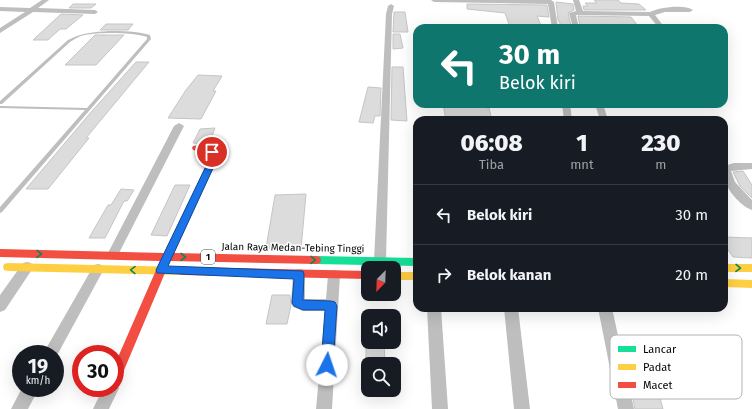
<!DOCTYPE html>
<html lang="id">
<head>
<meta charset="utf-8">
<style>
  :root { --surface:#171b24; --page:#242831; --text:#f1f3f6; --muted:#9ea1a6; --line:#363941 }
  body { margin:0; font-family:"Fira Sans",sans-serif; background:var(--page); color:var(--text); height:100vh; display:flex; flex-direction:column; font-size:15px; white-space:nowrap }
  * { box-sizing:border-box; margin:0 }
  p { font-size:13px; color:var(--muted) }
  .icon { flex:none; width:22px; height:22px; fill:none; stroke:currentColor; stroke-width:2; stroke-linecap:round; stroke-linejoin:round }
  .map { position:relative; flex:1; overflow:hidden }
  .details { position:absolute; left:413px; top:116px; width:315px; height:196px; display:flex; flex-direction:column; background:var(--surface); border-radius:12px; box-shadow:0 4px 16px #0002 }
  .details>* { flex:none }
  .banner { position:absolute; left:413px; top:24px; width:315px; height:84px; border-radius:12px; box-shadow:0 4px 16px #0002; background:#0f766e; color:#fff; overflow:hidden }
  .needle { width:26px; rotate:203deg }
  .fabs { position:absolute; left:361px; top:261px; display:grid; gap:8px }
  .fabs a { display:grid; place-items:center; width:40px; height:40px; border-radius:8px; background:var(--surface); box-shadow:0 4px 16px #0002; font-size:20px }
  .speed { position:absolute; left:12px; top:345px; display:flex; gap:8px; font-size:20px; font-weight:700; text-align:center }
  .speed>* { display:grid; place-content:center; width:52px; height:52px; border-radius:50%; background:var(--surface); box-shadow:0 4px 16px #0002; line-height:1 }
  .speed small { font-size:10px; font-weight:400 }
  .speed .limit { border:6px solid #d22; background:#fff; color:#111 }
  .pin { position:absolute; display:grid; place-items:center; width:34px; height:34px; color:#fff; margin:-17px; border:2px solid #fff; border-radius:50%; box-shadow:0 1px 4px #0007 }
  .me { position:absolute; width:44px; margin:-22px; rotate:4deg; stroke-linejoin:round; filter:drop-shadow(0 0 3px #0008) }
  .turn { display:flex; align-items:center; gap:14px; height:84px; padding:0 20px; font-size:18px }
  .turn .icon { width:52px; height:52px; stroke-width:2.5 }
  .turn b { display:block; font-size:28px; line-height:34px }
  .eta { display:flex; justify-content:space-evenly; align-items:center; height:68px; text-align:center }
  .eta b { font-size:24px; font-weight:800; line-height:28px }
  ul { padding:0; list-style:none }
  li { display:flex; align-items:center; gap:12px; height:60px; padding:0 20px; border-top:1px solid var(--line) }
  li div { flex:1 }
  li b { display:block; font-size:15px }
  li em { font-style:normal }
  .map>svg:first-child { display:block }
</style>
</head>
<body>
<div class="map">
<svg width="752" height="409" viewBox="0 0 752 409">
  <rect width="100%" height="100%" fill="#fff"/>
  <!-- building -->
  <g fill="#dcdcdc" stroke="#c5c5c5">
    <path d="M594,0h24l3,3 18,1 7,6h-62l-1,-4h5l-3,-3h12z"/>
    <path d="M556,2l17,2 1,6 -6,3 3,13 -10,-1 -3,-5z"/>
    <path d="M73,4h23l-5,4h-22z"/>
    <path d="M467,4l80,1 2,12 -12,-1 5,12 -32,-1 -5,-14 -38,-4z"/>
    <path d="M394,12h11l3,20h-15z"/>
    <path d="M61,14l22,1 -17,14h-6l-12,11h-15z"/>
    <path d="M578,16l53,1 7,9 -22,-1 2,3h-35l-3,-2z"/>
    <path d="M106,24h27l-5,6h-28z"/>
    <path d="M393,34h7l3,14 -10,1z"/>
    <path d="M95,35h29l-28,30h-31z"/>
    <path d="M136,62h13l-63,76h3l-41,51h-22l66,-78z"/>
    <path d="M392,67h11l4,54 -16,-1z"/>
    <path d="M198,75l24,1 -9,15h3l-15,28 -33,-1 18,-28z"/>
    <path d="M368,87l13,1 -1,28h-5l-2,7 -14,-1z"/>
    <path d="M443,104h42l1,4h3l3,12h-46z"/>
    <path d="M215,128l-6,16 -16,-1 7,-14z"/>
    <path d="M743,171l9,14v13l-12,-12 -7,-14z"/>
    <path d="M175,185h15l-23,51 -16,-1z"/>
    <path d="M121,189l13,1 -7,11h-3l-19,37h-16l19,-33h3z"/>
    <path d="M306,194l-5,55 -35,-1 9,-53z"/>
    <path d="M724,237l28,1v20l-19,-1 -9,-13z"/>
    <path d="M272,295h18l1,10 -4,19h-21z"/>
    <path d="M366,342h18l1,22h-19z"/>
    <path d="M632,394l28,4 3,11h-28z"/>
  </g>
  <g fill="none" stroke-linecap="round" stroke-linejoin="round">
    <!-- lane -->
    <path fill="#bebebe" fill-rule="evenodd" d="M109,31c13,0 28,0 41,4l1,4 -149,173 -2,1v-6l85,-97 -85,-2v-2l87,2 60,-69v-2c-14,-5 -48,-5 -62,-2 -6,1 -10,4 -15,7l-68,62h-2v-3l68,-61c13,-7 26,-8 41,-9z"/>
    <!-- street -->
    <g fill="#bebebe" fill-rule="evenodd">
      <path d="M42,0h7l-11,8 57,2 3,2 -3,2 -62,-2 -33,21v-5l25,-16 -25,-1v-4l30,1z"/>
      <path d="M431,0h120l3,2 4,26h-6l-4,-24 -114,-2z"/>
      <path d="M573,0h6l4,11 67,1c9,-5 35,-8 43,-2l-3,2h-25l-10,3 10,13h-6l-10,-12 -69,-1h-4l3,13h-6l-4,-15 7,-2z"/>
      <path d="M391,4l3,2 -2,8 -6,247 -2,4 -4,1 -4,-1 -2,-4 12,-247 2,-8z"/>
      <path d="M562,104h8l2,16h-8z"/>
      <path d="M595,104h8l5,16h-8z"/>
      <path d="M179,123l5,3 -67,131 -4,2 -4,-2 -2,-3 2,-3 65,-125z"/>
      <path d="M734,163h18v6l-21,2 4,11 17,18v10c-10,-3 -23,-18 -27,-28 -2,-4 -1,-11 -1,-16z"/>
      <path d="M27,262l4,1 2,4 -2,4 -26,39 -5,2v-17l23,-32z"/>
      <path d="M98,264l4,1 2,4 -49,90v-5h-12l51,-89z"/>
      <path d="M299,269l4,1 2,4v25h21l2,-24 1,-4 5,-1 5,1 1,4 -8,134h-16l9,-98h-22l-10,-4 -2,-4 2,-29 2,-4z"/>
      <path d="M427,308h14l7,101h-16z"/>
      <path d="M504,308h14l12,101h-16z"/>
      <path d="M598,308h14l22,101h-16z"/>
      <path d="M115,382l4,6 -10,21h-16l10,-21h12z"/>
      <path d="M22,388h17l-11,21h-17z"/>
    </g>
    <!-- fast -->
    <path fill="#16e098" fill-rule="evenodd" d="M316,256l101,2v8l-101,-2 -4,-1 -1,-3 1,-3z"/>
    <!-- slow -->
    <g fill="#ffcf43" fill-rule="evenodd">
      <path d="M8,263l175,4 4,1 1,3 -1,3 -4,1 -175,-4 -4,-1 -1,-3 1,-3z"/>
      <rect x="724" y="264" width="28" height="8"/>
      <rect x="394" y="272" width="23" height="8"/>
      <path d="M724,279l28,1v8l-28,-1z"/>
    </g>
    <!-- jam -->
    <g fill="#f24e42" fill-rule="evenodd">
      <path d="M193,146c14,-3 25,2 22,18l-41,89 142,3 4,1 1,3 -1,3 -4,1 -146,-3 -51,121 -4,2v-20l45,-103 -160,-4v-8l164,4 43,-89 1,-11 -15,-3 -1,-2z"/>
      <path d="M183,267l185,4v8l-185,-4 -4,-1 -1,-3 1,-3z"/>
    </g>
  </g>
  <!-- one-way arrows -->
  <defs><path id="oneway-chevron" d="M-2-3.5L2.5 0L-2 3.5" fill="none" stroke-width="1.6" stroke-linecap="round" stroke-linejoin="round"/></defs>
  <g stroke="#0d865b">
    <use href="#oneway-chevron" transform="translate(39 254) rotate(1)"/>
    <use href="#oneway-chevron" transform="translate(183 257) rotate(1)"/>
    <use href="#oneway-chevron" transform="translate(313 260) rotate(1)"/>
    <use href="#oneway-chevron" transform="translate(738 268) rotate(1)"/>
    <use href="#oneway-chevron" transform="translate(133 270) rotate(-179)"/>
  </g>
  <!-- route -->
  <path fill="#1a73e8" stroke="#114b97" d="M212,149l2,1 4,6 -3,8 -47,102 135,5 1,3 -1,26 28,1 4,1 2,4 -4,59 -2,4 -4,2 -4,-2 -2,-4 4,-55h-22l-9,-4 -2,-3 2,-24 -137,-6 -1,-3 51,-106 2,-8 -1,-4z"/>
  <g text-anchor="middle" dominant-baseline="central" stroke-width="3" stroke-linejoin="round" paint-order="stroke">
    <!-- shield labels -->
    <rect fill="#fff" stroke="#4c4c4c" stroke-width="1" x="201" y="250" width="14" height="14" rx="3"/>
    <g font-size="9" font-weight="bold" fill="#000">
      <text x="208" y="257">1</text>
    </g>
    <!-- street labels -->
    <g font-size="10" fill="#000" stroke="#fff">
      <text transform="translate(293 248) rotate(1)">Jalan Raya Medan-Tebing Tinggi</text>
    </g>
  </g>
  <!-- legend -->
  <rect x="610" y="335" width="132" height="64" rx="6" fill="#fff" stroke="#b2b2b2" stroke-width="1"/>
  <rect x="618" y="346" width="18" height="6" fill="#16e098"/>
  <rect x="618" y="364" width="18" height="6" fill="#ffcf43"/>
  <rect x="618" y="382" width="18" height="6" fill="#f24e42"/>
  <g font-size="11" fill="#000">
    <text x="643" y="353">Lancar</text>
    <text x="643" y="371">Padat</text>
    <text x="643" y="389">Macet</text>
  </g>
</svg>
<div class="fabs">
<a><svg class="needle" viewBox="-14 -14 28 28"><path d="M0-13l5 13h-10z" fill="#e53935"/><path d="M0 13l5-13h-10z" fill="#9ea1a6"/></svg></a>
<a><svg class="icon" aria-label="sound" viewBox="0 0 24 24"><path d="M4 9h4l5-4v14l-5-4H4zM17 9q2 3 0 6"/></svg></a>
<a><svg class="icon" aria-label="search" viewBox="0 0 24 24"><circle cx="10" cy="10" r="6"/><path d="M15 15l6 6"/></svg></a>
</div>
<div class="speed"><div>19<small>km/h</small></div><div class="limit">30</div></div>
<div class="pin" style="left:212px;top:152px;background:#d93025"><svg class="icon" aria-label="arrive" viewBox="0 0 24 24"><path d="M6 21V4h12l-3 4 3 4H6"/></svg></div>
<svg class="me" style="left:327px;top:365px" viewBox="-20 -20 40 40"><circle r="19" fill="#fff"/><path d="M0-13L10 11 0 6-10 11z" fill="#1a73e8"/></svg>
<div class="banner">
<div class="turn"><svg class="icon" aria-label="left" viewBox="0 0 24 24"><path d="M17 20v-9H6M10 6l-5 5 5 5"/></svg><div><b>30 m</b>Belok kiri</div></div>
</div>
<section class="details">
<div class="eta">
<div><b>06:08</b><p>Tiba</p></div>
<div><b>1</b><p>mnt</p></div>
<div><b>230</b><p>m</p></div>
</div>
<ul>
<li><svg class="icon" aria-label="left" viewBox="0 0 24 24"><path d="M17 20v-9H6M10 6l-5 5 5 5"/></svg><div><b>Belok kiri</b></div><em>30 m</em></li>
<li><svg class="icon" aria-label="right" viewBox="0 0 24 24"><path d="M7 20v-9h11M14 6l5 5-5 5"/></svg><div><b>Belok kanan</b></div><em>20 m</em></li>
</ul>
</section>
</div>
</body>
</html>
